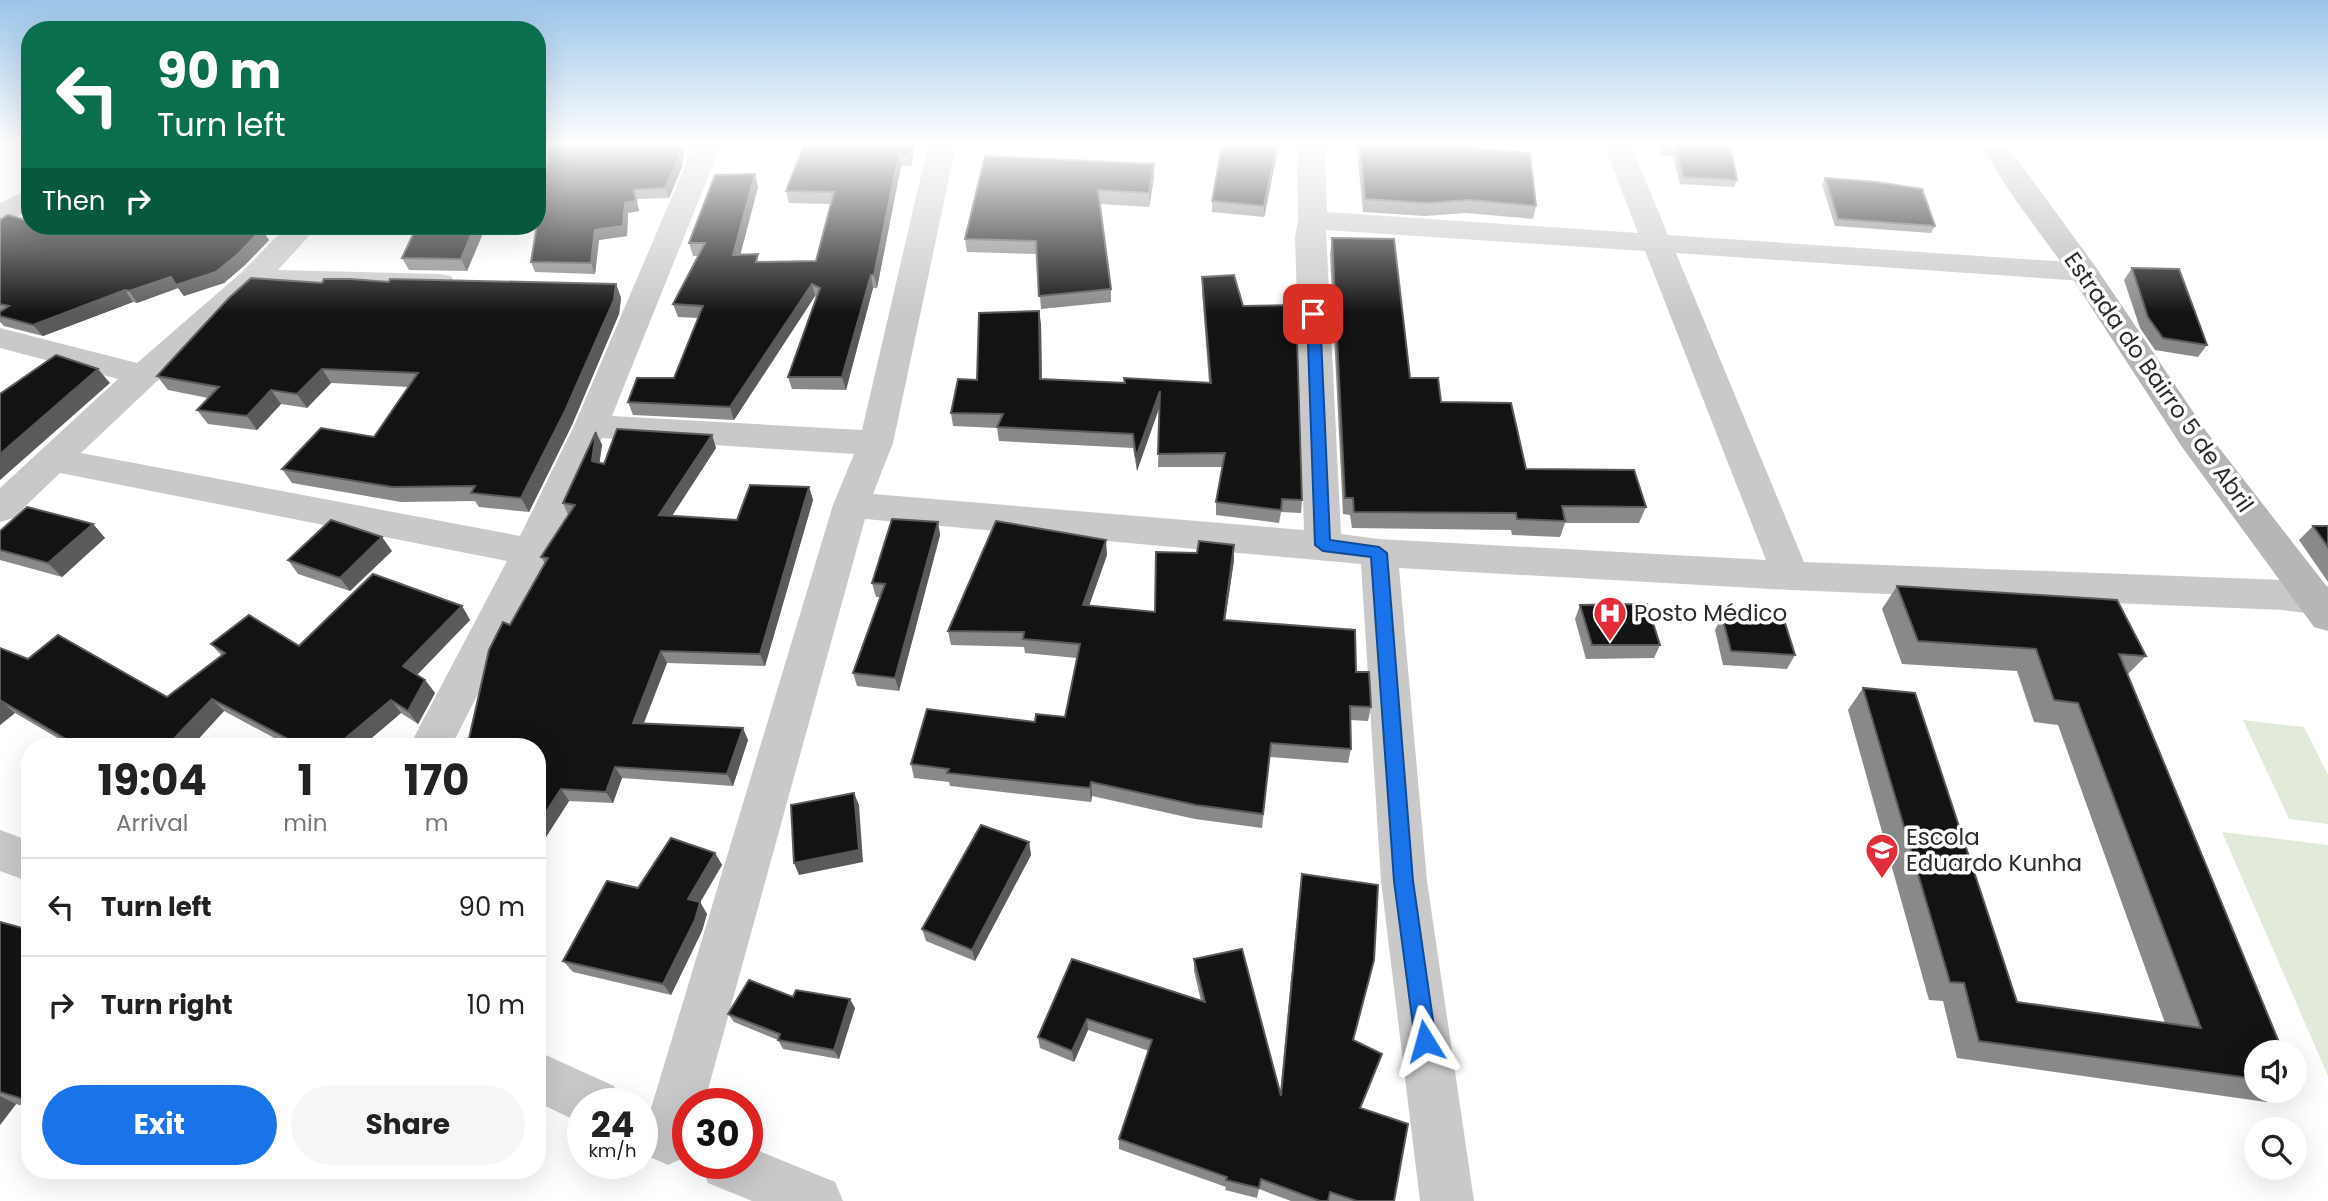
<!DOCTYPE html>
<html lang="en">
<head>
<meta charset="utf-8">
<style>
  :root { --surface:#fff; --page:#f6f6f6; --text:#222; --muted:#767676; --line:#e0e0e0; --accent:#1a73e8 }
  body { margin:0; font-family:Poppins,sans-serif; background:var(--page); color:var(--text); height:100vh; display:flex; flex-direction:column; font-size:26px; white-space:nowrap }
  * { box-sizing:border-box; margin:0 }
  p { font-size:23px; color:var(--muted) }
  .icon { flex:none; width:38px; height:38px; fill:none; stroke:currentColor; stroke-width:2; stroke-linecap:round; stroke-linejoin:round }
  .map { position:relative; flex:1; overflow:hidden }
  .details { position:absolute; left:21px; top:738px; width:525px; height:441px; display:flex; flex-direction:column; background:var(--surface); border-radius:28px; box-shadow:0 7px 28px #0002 }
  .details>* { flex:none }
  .hud { position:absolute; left:21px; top:21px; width:525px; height:214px; border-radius:28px; box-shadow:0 7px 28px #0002; background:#0b6e4f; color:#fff; overflow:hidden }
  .tools { position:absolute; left:2244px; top:1040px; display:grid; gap:14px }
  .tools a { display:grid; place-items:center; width:63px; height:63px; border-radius:50%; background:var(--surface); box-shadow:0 7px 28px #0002; font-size:35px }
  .speed { position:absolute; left:567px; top:1088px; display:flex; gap:14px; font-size:35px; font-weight:700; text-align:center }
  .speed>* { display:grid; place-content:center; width:91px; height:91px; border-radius:50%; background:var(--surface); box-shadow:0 7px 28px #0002; line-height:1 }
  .speed small { font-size:18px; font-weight:400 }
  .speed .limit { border:10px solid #d22; background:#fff; color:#111 }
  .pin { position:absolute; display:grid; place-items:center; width:60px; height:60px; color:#fff; margin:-30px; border-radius:14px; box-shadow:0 4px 10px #0006 }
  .me { position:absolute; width:77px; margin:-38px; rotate:352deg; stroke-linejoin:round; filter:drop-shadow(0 0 5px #0008) }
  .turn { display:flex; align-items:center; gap:24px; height:147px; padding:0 21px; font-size:32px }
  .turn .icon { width:91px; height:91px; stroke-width:2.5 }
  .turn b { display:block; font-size:49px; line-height:60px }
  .then { display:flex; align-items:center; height:66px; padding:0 21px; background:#0003; gap:14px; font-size:26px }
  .eta { display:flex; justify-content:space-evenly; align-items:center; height:119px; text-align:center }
  .eta b { font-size:42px; font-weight:700; line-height:49px }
  .cta { display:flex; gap:14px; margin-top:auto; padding:14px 21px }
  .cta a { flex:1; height:80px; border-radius:42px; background:var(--accent); color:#fff; font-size:28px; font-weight:700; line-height:80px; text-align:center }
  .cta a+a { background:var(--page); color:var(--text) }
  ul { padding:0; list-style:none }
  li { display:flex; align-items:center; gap:21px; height:98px; padding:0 21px; border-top:2px solid var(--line) }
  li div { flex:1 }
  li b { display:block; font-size:26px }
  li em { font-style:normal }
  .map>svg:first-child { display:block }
</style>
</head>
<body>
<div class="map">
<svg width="2328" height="1201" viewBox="0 0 2328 1201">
  <rect width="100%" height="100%" fill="#fff"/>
  <!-- green -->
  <g fill="#e2ead9">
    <path d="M2243,720l61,7 24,48v49l-39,-5z"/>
    <path d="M2222,832l106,13v231z"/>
  </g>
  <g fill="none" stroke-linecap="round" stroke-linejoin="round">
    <!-- street -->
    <g fill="#c9c9c9" fill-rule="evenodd">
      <path d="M694,145h27l-109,271 250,14 66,-285h28l-63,298 -20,51 431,36 -9,-293 3,-17 -1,-75h28l2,67 311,21 -34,-88h27l37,90 416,28 11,3 4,6 -4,6 -11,3 -408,-28 128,309 479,18 45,6v30l-45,-6 -492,-20 -392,-22 28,313 47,320h-54l-39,-320 -20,-317 -496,-45 -161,585h-16v50l-2,3 -18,8 -18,-8 -8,-19 191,-633 21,-51 -252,-16 -52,114 -99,195h-42l98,-186 -447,-88 -47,45 -13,4v-34l118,-109 -118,-31v-20l137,35 105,-91 45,-46h31l-40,44 162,4 11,2 4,7 -4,7 -11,2 -179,-4 -106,95 -74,70 439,83 54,-110zM1326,230l319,21 121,309 -387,-21 -38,-5z"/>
      <path d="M30,189v20l-20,12 -10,3v-21z"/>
      <path d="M0,830l30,11v41l-30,-11z"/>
      <path d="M537,1051l77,35 7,18h-38v20l-46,-22z"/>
      <path d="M747,1146l88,36 8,19h-91l-44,-18 -7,-19h46z"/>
    </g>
    <!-- secondary -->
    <path fill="#b6b6b6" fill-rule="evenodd" d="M1980,145h27l88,121 111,165 122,157v43l-14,-4 -132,-180 -111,-171 -57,-78z"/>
  </g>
  <!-- wall -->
  <g fill="#898989">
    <path d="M915,145l-4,21h-10l-24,122h-4l-27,102 -54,-1 -4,-12 28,-80 -1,-1 -81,124 -101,-5 -5,-13 46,-24 24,-60 -20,-1 -5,-13 25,-48h-5l-4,-13 66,-69 3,13 -18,68 20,7 56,-1 15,-57 -42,-1 -3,-12z"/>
    <path d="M1279,145l-15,72 -52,-5v-11z"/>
    <path d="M1358,145h85l93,61 -3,13 -67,-6 -41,3 -62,-4 -6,-61z"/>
    <path d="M1658,145h72l7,35 -3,7 -54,-3 -7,-28h-11z"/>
    <path d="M684,150l-2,17 -13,31 -32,1 2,12 -11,2 -1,23 -28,4 -4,34 -60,-2 -4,-10z"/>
    <path d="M1154,164v14l-5,29 -49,-3 11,85v13l-70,7 -4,-55 -70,-2 -2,-13z"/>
    <path d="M1825,178l110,48 -4,7 -96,-7 -13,-41z"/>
    <path d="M0,220h25l244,20 -24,25 -21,18 -40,13 -6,-8 -41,15 -4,-1 -90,34 -39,-10 -4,-4z"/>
    <path d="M486,226l-19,45 -58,-1 -7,-12z"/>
    <path d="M1332,238l78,140 116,91 120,38 -7,16h-74l-5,14 -48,-2 -1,-5 -159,-2 -2,-13 -7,-1 -13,-260z"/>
    <path d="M2132,268l75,77 -9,12 -43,-7 -15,-22 -16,-48z"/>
    <path d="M1202,277l41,29 59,194 -1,13 -20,-1 -2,11 -63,-8v-13l7,-35h-65l2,-61 -23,65 -4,-23 -134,-7 -2,-13 -44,-2 -2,-13 26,-33 64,-56 1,55 83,4 -1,-5 85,5 -7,-92z"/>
    <path d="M389,282l227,2 5,14 -2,16 -47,111 -43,87 -50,-5 -4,-6 -74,1 -109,-19 -10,-14 92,-32 35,-50 -78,-4 -24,25 -26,-4 -24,26 -49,-6 -11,-14 11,-12 -40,-8 -11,-14 165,-93z"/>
    <path d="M596,432l6,13 -3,18 5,1 108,-29 4,13 -44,68 65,4 72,-33 4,13 -48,166 -98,-3 -23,60 104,17 -15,46 -111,-8 -9,25 -44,-2 -32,50v-104l-69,-4 42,-118 35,-61 -4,-7 27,-42 -5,-12z"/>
    <path d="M938,522l2,13 -41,156 -42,-5 -4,-13 28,-76h-5l-4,-14z"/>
    <path d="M93,524l12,14 -43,39 -62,-17v-29z"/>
    <path d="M2313,526h15v56l-29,-42z"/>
    <path d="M1234,545v15l-9,60 131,52 15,35 -3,14 -18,-1 1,29 -3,14 -78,-6 -8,71 -67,-9 -103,-23 -1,6 -141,-16 -1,-4 -35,-4 -3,-14 124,-42 30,-5 12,-59 -52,-5 -1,-6 -73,-2 -3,-14 159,-76 -18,51 66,6 42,-59z"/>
    <path d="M392,551l-42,40 -52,-17 -10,-14z"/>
    <path d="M1897,586l249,70 -19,19 129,377v38h32l-22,12 -309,-44 -14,-57 -14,-1 -81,-290 15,-22 154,314 148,21 -107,-298 -24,-3 -17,-51 -115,-7 -20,-55z"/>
    <path d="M1580,605l80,40 -6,13 -68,1 -11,-40z"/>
    <path d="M462,606l8,14 -53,55 8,5 10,13 -17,31 -17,-11 -40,34h-70l-67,-36 -33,36h-118l-58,-34 -15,12v-77l28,11 139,38 55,-41 -11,-12 88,2z"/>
    <path d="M1722,616l73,39 -8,14 -64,-4 -8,-35z"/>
    <path d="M1029,842l2,13 -56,106 -49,-20 -4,-12z"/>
    <path d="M715,853l7,12 -22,37 7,12 -5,17 -31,64 -98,-23 -10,-11 75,-73z"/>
    <path d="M1302,874l51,166 25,25 -18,43 34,93h-103l-32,-12 -2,9 -32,-8 1,-3 -107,-38v-10l30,-88 -61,-21 -14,32 -34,-14 -2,-11 34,-78 129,42 -7,-30v-12l86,134 20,-206z"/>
    <path d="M0,922l30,8v178l-14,-4 -16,21z"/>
    <path d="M793,997l62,11 -16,51 -56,-10 -5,-9 -44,-18 -6,-8z"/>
  </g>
  <!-- shaded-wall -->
  <g fill="#5a5a5a">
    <path d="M680,145h2l2,5 -2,17 -13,31 -4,-10z"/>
    <path d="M911,145h4l-4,21 -2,-12z"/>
    <path d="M1277,145h2l-15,72v-11z"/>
    <path d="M899,154l2,12 -24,122 -3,-13z"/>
    <path d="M1154,164v14l-5,29v-14z"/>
    <path d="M755,174l3,13 -21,80 -4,-12z"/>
    <path d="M634,190l5,21 -11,2 -1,23 -28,4 -4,34 -4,-11 4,-33 30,-27z"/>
    <path d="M475,226h11l-19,45 -6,-12z"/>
    <path d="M262,229l7,11 -24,25 -21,18 -40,13 -6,-8 -41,15 -8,-12z"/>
    <path d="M871,275l2,13 -27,102 -4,-13z"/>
    <path d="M616,284l5,14 -2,16 -47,111 -43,87 -8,-14z"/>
    <path d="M812,284l3,12 -81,124 -4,-13z"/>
    <path d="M125,290l8,12 -90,34 -10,-11z"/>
    <path d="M1039,311l2,13 1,68 -2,-13z"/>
    <path d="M98,369l12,14 -110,97v-26z"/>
    <path d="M322,369l9,14 -24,25 -10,-14z"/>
    <path d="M271,390l10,14 -24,26 -10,-14z"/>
    <path d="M1160,391v14l-23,66 -1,-14z"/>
    <path d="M596,432l6,13 -4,29 -6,-13z"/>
    <path d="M712,435l4,13 -52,80 -5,-13z"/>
    <path d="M809,487l4,13 -48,166 -5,-12z"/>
    <path d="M938,522l2,13 -41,156 -4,-13z"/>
    <path d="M93,524l12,14 -43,39 -14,-14z"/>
    <path d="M382,537l10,14 -42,40 -10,-13z"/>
    <path d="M1106,540l1,15 -23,65 -1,-15z"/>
    <path d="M1234,545v15l-11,75 1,-15z"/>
    <path d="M462,606l8,14 -57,59 -10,-13z"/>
    <path d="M661,651l6,12 -28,72 -6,-12z"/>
    <path d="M425,680l10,13 -17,31 -10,-13z"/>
    <path d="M212,699l12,12 -33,36h-25z"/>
    <path d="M0,700l15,13 -15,12z"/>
    <path d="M391,700l10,13 -40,34h-26z"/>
    <path d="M743,728l5,12 -15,46 -6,-12z"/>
    <path d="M615,767l7,11 -9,25 -7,-11z"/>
    <path d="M1091,782l1,14 -1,6 -1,-14z"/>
    <path d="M561,789l8,12 -32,50v-25z"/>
    <path d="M854,793l5,12 4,57 -64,13 -5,-12z"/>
    <path d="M1029,842l2,13 -56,106 -3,-11z"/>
    <path d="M715,853l7,12 -27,46 -7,-12z"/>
    <path d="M700,902l7,12 -5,17 -31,64 -8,-11z"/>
    <path d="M850,999l5,9 -16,51 -5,-9z"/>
    <path d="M1087,1019l1,11 -14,32 -2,-11z"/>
    <path d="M0,1096l16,8 -16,21z"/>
  </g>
  <!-- building -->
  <g fill="#131313" stroke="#5a5a5a" stroke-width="2">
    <path d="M550,145h130l-1,12 -14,31 -31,2 2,11 -11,2 -2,23 -28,4 -4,33 -60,-1z"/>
    <path d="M804,145h107l-2,9h-10l-25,121h-3l-29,102h-54l32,-89 -8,-4 -82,123 -102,-5 9,-24h37l29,-72 -30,-2 32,-61h-16l26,-68 40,-1 -22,81 25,-1 -2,8 60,-1 18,-69 -48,-1z"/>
    <path d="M1222,145h55l-13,61 -52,-5z"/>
    <path d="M1360,145h83l87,8 6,53 -67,-6 -42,3 -62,-4z"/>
    <path d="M1663,145h67l7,35 -54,-3 -7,-28h-12z"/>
    <path d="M985,156l169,8 -5,29 -51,-3 13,99 -72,7 -3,-55 -71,-2z"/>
    <path d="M1825,178l51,4 46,7 13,37 -97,-7z"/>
    <path d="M8,215l17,5 5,-3v9h213l19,3 -24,25 -22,18 -40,13 -5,-8 -42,14 -4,-1 -92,35 -33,-9v-4l9,-6 -9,-2v-84z"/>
    <path d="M417,226h58l-14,33 -59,-1z"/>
    <path d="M1332,238l62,1 16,139h28l3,24 70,1 15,66 108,1 12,37 -84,-1 3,15 -48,-2 -1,-6 -162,-1 -1,-14h-8z"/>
    <path d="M2132,268l47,1 28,76 -44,-7 -15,-21z"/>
    <path d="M1234,275l9,31 53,-1 6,195 -20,-1 -1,11 -65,-8 9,-49 -67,1 2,-63 -24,66 -3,-23 -136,-7 6,-13 -52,-1 7,-34 19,1 2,-67 60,-2 1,68 85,4 -1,-5 87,5 -9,-106z"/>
    <path d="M251,278l71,5 2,-4h26l39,3 1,-3 226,5 -2,16 -49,111 -44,87 -50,-5 4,-7 -83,1 -110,-18 39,-41 53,9 44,-64 -96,-4 -25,25 -26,-4 -24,26 -50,-6 22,-23 -62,-11 72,-78z"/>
    <path d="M56,355l42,14 -98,85v-60z"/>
    <path d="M617,429l95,6 -53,80 78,5 13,-35 59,2 -49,167 -99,-3 -28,72 110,5 -16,46 -112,-7 -9,25 -45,-3 -24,37v-79h-72l3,-4 21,-93 14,-28 7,3 38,-67 -7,-1 34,-52 -12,-2 33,-71 -4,29 12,3z"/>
    <path d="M27,507l66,17 -45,39 -48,-13v-19z"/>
    <path d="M892,519l46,3 -43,156 -42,-5 32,-89 -13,-1z"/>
    <path d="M331,520l51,17 -42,41 -52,-18z"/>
    <path d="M996,521l110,19 -23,65 72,7 1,-60 41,1 2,-12 35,4 -10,75 131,10 1,42h13l2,35 -21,-1 1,43 -80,-6 -8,71 -67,-9 -105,-23 -1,6 -143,-15 2,-4 -38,-5 16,-55 108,13 1,-8 29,3 15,-73 -57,-5 1,-7 -76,-1z"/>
    <path d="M2313,526h15v21z"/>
    <path d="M373,574l89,32 -59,60 22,14 -17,31 -17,-11 -56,47h-32l-91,-48 -46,48h-73l-27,-8 -66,-39v-52l28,11 30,-24 109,62 58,-44 -14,-9 38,-29 50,31z"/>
    <path d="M1897,586l220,14 29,56 -27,-2 164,398h-27v27l-277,-38 -15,-58 -14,-1 -87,-294 52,5 102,309 184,26 -123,-325 -24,-3 -18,-51 -118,-8z"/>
    <path d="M1647,604l13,41h-68l-12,-40z"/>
    <path d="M1722,616l62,4 11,35 -64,-4z"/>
    <path d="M854,793l5,57 -65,13 -3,-58z"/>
    <path d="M981,825l48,17 -57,108 -50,-21z"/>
    <path d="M671,838l44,15 -27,46 12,3 -5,18 -32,64 -100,-23 44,-80 31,7z"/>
    <path d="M1302,874l76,11 -4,75 -21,80 29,14 -22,54 48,16 -14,77h-37l-27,-9 -2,9h-8l-59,-22 -2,9 -33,-8 1,-3 -108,-38 33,-99 -65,-21 -15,32 -34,-14 34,-78 133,43 -11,-43 48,-10 39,147z"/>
    <path d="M0,922l30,8v171l-30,-9z"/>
    <path d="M749,980l44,17 3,-7 54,9 -16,51 -56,-10 2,-6 -52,-20z"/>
  </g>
  <!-- sky -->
  <linearGradient id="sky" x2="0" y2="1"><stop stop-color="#9ac4e9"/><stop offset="0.46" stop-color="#fff"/><stop offset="1" stop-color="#fff" stop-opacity="0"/></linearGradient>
  <rect width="2328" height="313" fill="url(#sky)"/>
  <!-- route -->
  <path fill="#1a73e8" stroke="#114b97" stroke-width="2" d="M1313,310l7,4 10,226 49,7 8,6 26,328 23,160 -3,7 -8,3 -7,-3 -3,-7 -21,-160 -23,-324 -48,-6 -8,-6 -8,-231z"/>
  <!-- icons -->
  <defs>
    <symbol id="hospital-pin" viewBox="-11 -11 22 30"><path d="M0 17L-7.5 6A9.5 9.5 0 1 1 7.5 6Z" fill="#e32d3b" stroke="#fff"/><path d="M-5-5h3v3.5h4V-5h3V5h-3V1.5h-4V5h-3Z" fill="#fff"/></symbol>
    <symbol id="school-pin" viewBox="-11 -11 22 30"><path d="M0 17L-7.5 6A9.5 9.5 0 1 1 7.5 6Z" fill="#e32d3b" stroke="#fff"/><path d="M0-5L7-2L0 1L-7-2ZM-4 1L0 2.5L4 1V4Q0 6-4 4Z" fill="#fff"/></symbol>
  </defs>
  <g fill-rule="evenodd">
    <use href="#hospital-pin" x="1591" y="594" width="38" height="52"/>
    <use href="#school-pin" x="1863" y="831" width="38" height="52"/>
  </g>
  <g text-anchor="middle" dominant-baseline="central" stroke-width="7" stroke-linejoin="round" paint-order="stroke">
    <!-- street labels -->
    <g font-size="23" fill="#2c2c2c" stroke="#fff">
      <text transform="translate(2159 382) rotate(55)">Estrada do Bairro 5 de Abril</text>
    </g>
    <!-- poi labels -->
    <g font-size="23" fill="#2c2c2c" stroke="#fff" text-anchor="start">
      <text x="1634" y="613">Posto Médico</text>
      <text x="1906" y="837">Escola<tspan x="1906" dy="26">Eduardo Kunha</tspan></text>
    </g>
  </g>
</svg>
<div class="tools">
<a><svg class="icon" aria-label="sound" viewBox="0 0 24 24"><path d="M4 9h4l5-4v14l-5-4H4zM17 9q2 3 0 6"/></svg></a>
<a><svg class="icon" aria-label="search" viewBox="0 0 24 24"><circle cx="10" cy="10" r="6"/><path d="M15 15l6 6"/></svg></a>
</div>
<div class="speed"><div>24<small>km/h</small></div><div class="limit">30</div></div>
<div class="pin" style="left:1313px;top:314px;background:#d93025"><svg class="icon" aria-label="arrive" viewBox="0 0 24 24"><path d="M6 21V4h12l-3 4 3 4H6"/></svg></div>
<svg class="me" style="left:1425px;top:1041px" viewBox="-20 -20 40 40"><path d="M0-17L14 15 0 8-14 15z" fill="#1a73e8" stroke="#fff" stroke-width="4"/></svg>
<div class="hud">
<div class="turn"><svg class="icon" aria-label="left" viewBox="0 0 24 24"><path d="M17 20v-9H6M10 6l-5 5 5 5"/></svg><div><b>90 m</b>Turn left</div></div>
<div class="then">Then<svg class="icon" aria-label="right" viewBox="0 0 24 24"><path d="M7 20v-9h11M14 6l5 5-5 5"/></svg></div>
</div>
<section class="details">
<div class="eta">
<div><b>19:04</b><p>Arrival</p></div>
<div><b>1</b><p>min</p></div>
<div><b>170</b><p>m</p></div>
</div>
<ul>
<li><svg class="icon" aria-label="left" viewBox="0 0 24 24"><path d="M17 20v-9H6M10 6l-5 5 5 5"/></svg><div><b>Turn left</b></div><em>90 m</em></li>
<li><svg class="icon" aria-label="right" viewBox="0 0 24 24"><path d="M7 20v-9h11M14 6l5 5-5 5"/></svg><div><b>Turn right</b></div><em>10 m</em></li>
</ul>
<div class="cta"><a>Exit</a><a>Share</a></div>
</section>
</div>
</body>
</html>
